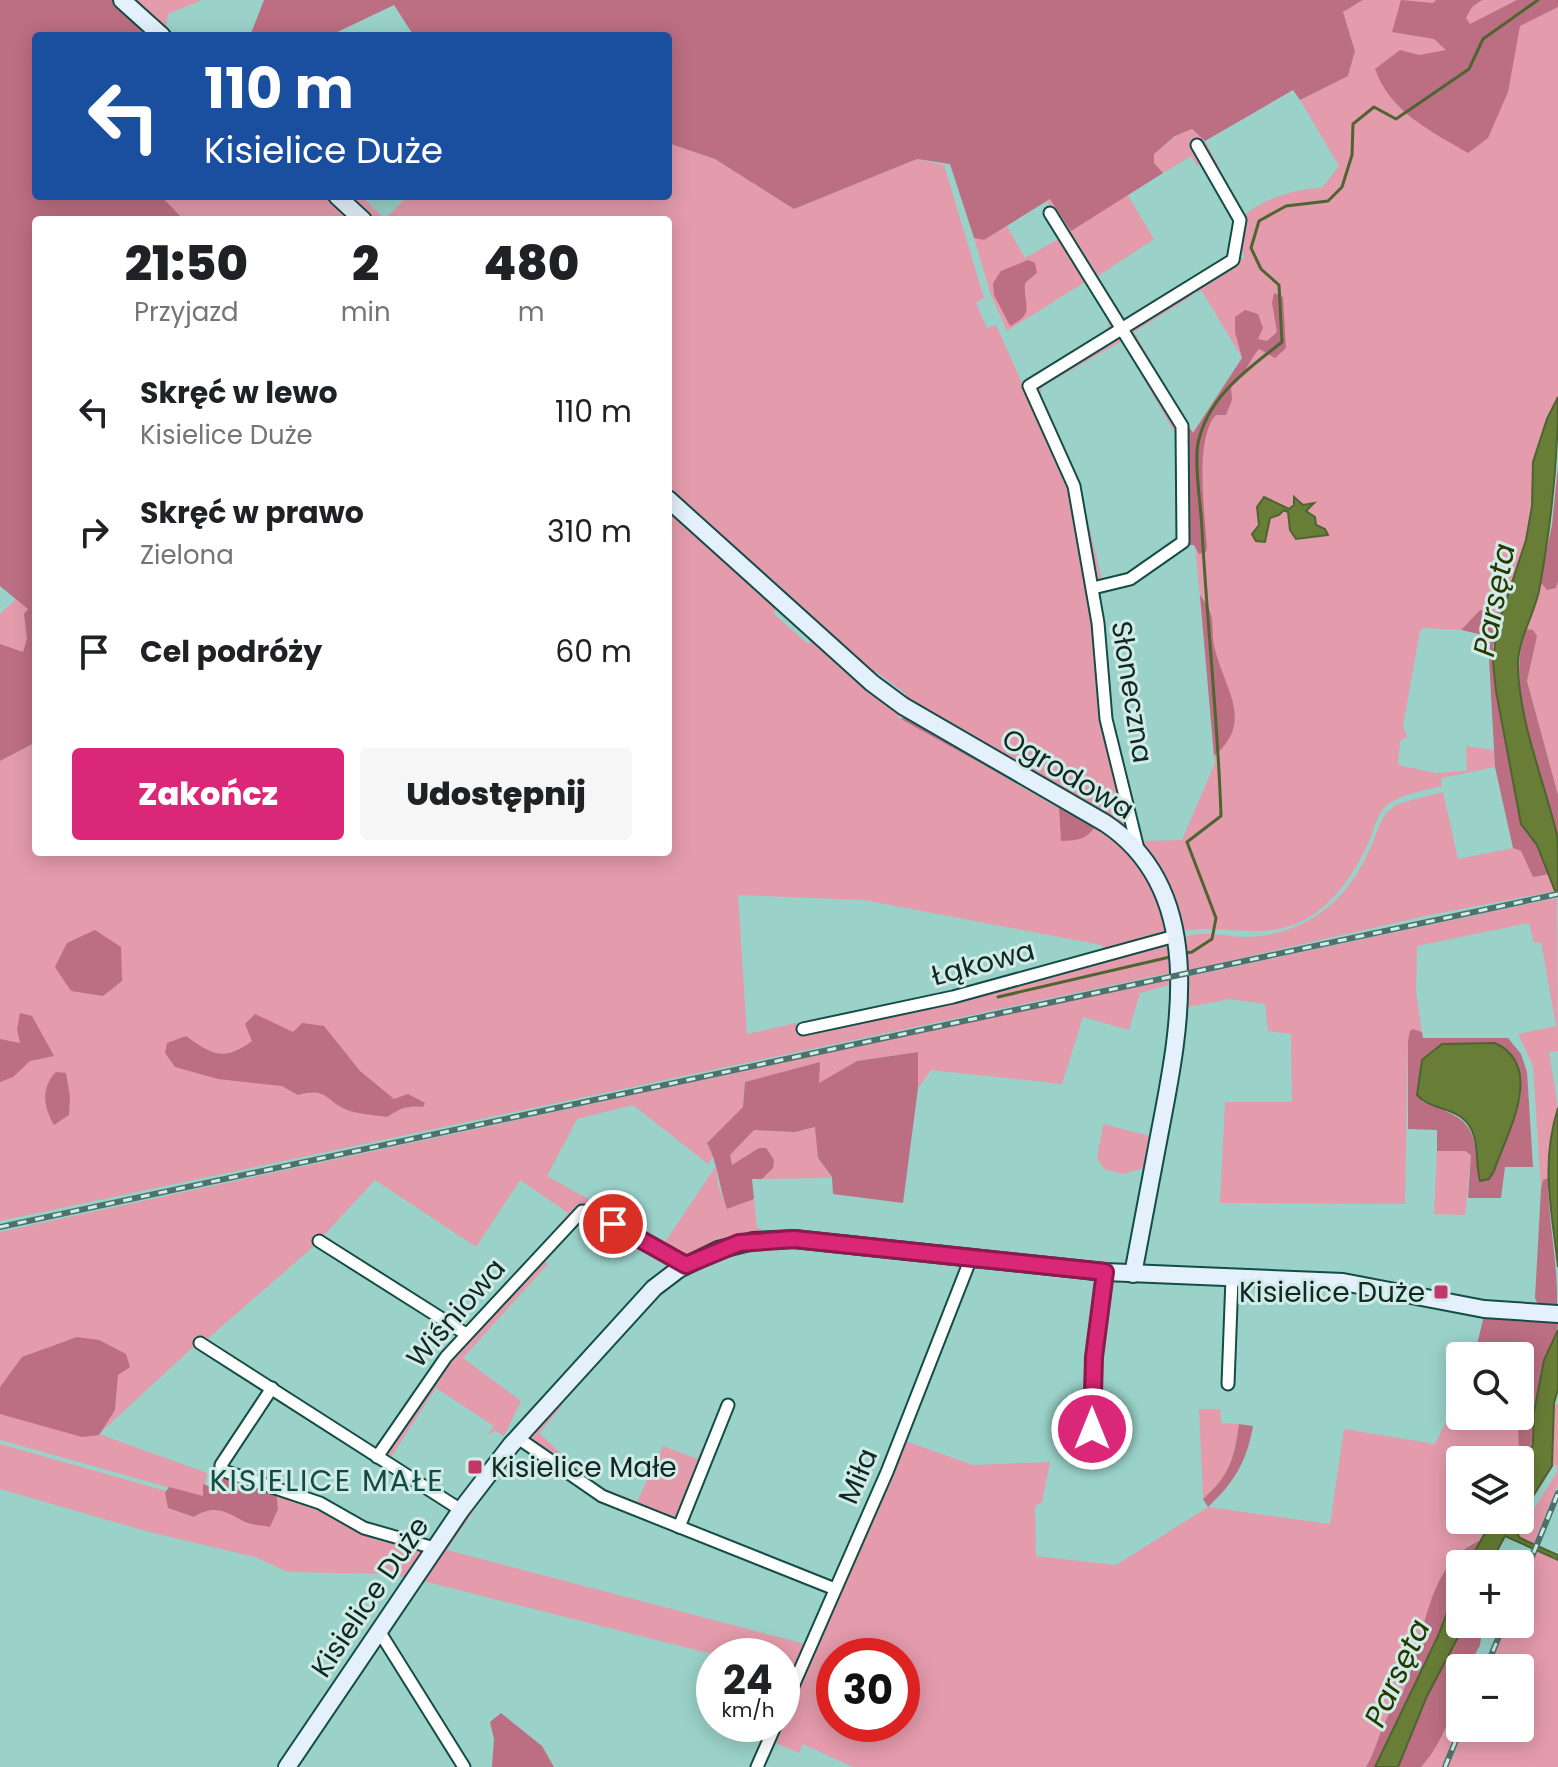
<!DOCTYPE html>
<html lang="pl">
<head>
<meta charset="utf-8">
<style>
  :root { --surface:#fff; --page:#f6f6f6; --text:#202124; --muted:#757577; --accent:#db2777 }
  body { margin:0; font-family:Poppins,sans-serif; background:var(--page); color:var(--text); height:100vh; display:flex; flex-direction:column; font-size:30px; white-space:nowrap }
  * { box-sizing:border-box; margin:0 }
  p { font-size:26px; color:var(--muted) }
  .icon { flex:none; width:44px; height:44px; fill:none; stroke:currentColor; stroke-width:2; stroke-linecap:round; stroke-linejoin:round }
  .map { position:relative; flex:1; overflow:hidden }
  .drawer { position:absolute; left:32px; top:216px; width:640px; height:640px; display:flex; flex-direction:column; background:var(--surface); border-radius:8px; box-shadow:0 4px 20px #0003 }
  .drawer>* { flex:none }
  .guide { position:absolute; left:32px; top:32px; width:640px; height:168px; border-radius:8px; box-shadow:0 4px 20px #0003; background:#1a4fa0; color:#fff; overflow:hidden }
  .tools { position:absolute; left:1446px; top:1342px; display:grid; gap:16px }
  .tools a { display:grid; place-items:center; width:88px; height:88px; border-radius:8px; background:var(--surface); box-shadow:0 4px 20px #0003; font-size:40px }
  .speed { position:absolute; left:696px; top:1638px; display:flex; gap:16px; font-size:40px; font-weight:700; text-align:center }
  .speed>* { display:grid; place-content:center; width:104px; height:104px; border-radius:50%; background:var(--surface); box-shadow:0 4px 20px #0003; line-height:1 }
  .speed small { font-size:20px; font-weight:400 }
  .speed .limit { border:12px solid #d22; background:#fff; color:#111 }
  .pin { position:absolute; display:grid; place-items:center; width:68px; height:68px; color:#fff; margin:-34px; border:4px solid #fff; border-radius:50%; box-shadow:0 2px 8px #0007 }
  .me { position:absolute; width:88px; margin:-44px; rotate:0deg; stroke-linejoin:round; filter:drop-shadow(0 0 6px #0008) }
  .turn { display:flex; align-items:center; gap:28px; height:168px; padding:0 40px; font-size:36px }
  .turn .icon { width:104px; height:104px; stroke-width:2.5 }
  .turn b { display:block; font-size:56px; line-height:68px }
  .eta { display:flex; justify-content:space-evenly; align-items:center; height:136px; text-align:center }
  .eta b { font-size:48px; font-weight:800; line-height:56px }
  .action { display:flex; gap:16px; margin-top:auto; padding:16px 40px }
  .action a { flex:1; height:92px; border-radius:8px; background:var(--accent); color:#fff; font-size:32px; font-weight:800; line-height:92px; text-align:center }
  .action a+a { background:var(--page); color:var(--text) }
  ul { padding:0; list-style:none }
  li { display:flex; align-items:center; gap:24px; height:120px; padding:0 40px }
  li div { flex:1 }
  li b { display:block; font-size:30px }
  li em { font-style:normal }
  .map>svg:first-child { display:block }
</style>
</head>
<body>
<div class="map">
<svg width="1558" height="1767" viewBox="0 0 1558 1767">
  <rect width="100%" height="100%" fill="#9ad2c9"/>
  <!-- green -->
  <g fill="#e49bac" fill-rule="evenodd">
    <path d="M129,0h73l-34,14 -3,20z"/>
    <path d="M1363,0h195v397l-11,22 -14,43 -1,45 -6,33 -22,73 -24,-3 -19,20 -37,-2 -4,3 -17,95 4,11 -7,4 -2,24 38,8 31,-2 -1,-25 28,4 1,17 -54,11 1,8c-16,4 -38,8 -52,17 -14,9 -16,29 -23,43 -14,29 -34,59 -63,74 -43,22 -80,3 -122,11l-23,-62 -17,-28 40,-1 33,-77 -20,-218h-9l1,-118 -57,-96 2,-4 57,-36 3,5 -58,36 59,101 49,-75 -40,-67 -4,2 -3,-5 50,-31 -5,-10 3,-31c22,-18 51,-27 79,-28l17,-22 -39,-66 48,-24 7,-25 -12,-39z"/>
    <path d="M1185,129h7l13,12 13,24 -4,3 -12,-5 -5,3 -6,-10 -28,17 -9,-10v-9z"/>
    <path d="M668,143l47,16 79,50 123,-50 27,6 40,133 -8,5 11,25 9,-3 73,163 11,45 45,292h-8l-215,-124 4,-7 -31,-23 -5,5 -202,-183v-273h-299l-27,-24h19l24,23 23,-23h260z"/>
    <path d="M1127,194l27,45 -56,37 24,39 -3,2 -72,-116 4,-2 20,32z"/>
    <path d="M161,196h167l26,24h-170z"/>
    <path d="M1007,226l18,32 35,-20 54,85 -6,7v-11l-23,-37 -78,49 -16,-36 -17,-57 10,2z"/>
    <path d="M1119,335l59,93 -1,9 -55,-96 -79,45 -3,7 37,83 25,104 -7,-3 -14,-78 -44,-109 2,-5z"/>
    <path d="M668,506l110,101 -5,6 35,31 4,-5 87,73 -1,5 161,91 37,16 51,46 21,60 -3,6 -60,15 -4,-6 -237,-45 -126,-5 9,139 49,-11 3,11 157,-33 205,-56 9,3 4,24 -1174,249v-460l36,-19v110h632z"/>
    <path d="M1558,581v214l-31,-114 10,-45 -11,-7 14,-47 8,8 8,-3z"/>
    <path d="M16,599l13,10 -5,5 3,26 -4,13 -23,-9v-30z"/>
    <path d="M1443,792l15,67 55,-11 8,3 12,25 16,-2 6,17 -125,24 -245,56 -3,-32c19,-11 46,-1 67,-2 54,-3 94,-32 117,-80 8,-14 11,-32 21,-45l10,-8z"/>
    <path d="M1557,898l1,153 -9,1 9,56 -10,70 -5,2 -2,9 -8,-123 -15,-32 38,-8 -15,-84 -7,1 -5,-20 -112,23 -1,46 6,40 -9,-3 -5,12 -3,163 -185,-1 5,-101h67l-1,-68 -23,-3 -3,-27 -35,-5 -42,8 -2,-30z"/>
    <path d="M1174,978v38l-5,-31 -29,8 -11,37 -46,-13 -21,67 -131,-14 -13,18 -1,-36 -60,9 -39,23 1,-21 -74,19 -2,25 -36,36 7,12 -6,9 -75,-59 -56,14 -30,57 52,29 -3,6 -13,-5 -23,18 8,-11 -48,-33 -44,67 -101,-67 -62,67 -107,93 -14,8 -93,86 108,39 -4,24 -203,-57v-208z"/>
    <path d="M1103,1124l51,13 -7,30 -24,7 -19,-5 -7,-11z"/>
    <path d="M816,1127l2,31 14,20 -70,1 11,-11 -14,-20 -27,18 -2,-11 24,-25 41,2z"/>
    <path d="M1437,1151h28l6,4 -6,60 -31,-1z"/>
    <path d="M716,1166l2,19 9,24 27,-10 3,29h4v6l-80,23 -11,-6 -5,-9z"/>
    <path d="M542,1259l6,5 -85,94 58,43 -17,35 -8,-5 -9,4 7,-9 -58,-38 -47,72 -4,-7 64,-94z"/>
    <path d="M1459,1395l1,21h13l3,5 31,-3 11,7 3,30 -3,5h-58v60h32l-11,20 -12,5 -41,68 -24,76 -19,33 -7,25 -12,20h-513l-50,-23 -4,9 -24,-10 130,-302 68,24 77,-3 -8,40 -7,4 1,50 80,9 92,-58 122,17 14,-95 91,15zM834,1656h68v68h-68z"/>
    <path d="M559,1403l3,3 -23,27 54,51 44,18 26,-56 34,13 5,-11 4,2 -25,65 -7,5 -80,-31 -46,-38 -18,-10 -1,-7z"/>
    <path d="M1554,1403l4,2v79l-24,60 -14,-6 -6,-10 11,-5 32,-51v-7l-5,1z"/>
    <path d="M1199,1409h21l1,14 18,1c-5,35 -9,51 -36,75z"/>
    <path d="M0,1444l166,47 2,17 26,9c18,-12 35,-8 51,5l31,-31 65,25 34,24 42,6 5,5 1,8 -14,19 -20,-4 -101,-2 -33,-15 -106,-25 -149,-43z"/>
    <path d="M467,1509l6,3 -26,38 358,94 -14,30 -9,-2v-16h-62l-297,-75 -33,49v9l-3,-1v-11z"/>
    <path d="M1537,1550l21,10v207h-110l16,-39h56v-60h-31l18,-44h13v-31z"/>
    <path d="M1460,1682v41l-18,44h-21l5,-6z"/>
  </g>
  <!-- forest -->
  <g fill="#bc6e82" fill-rule="evenodd">
    <path d="M0,0h115l40,36h-119v160h125l23,24h-148v522l-36,19v-117l23,8 4,-13 -3,-25 4,-5 -28,-23z"/>
    <path d="M264,0h1099l-20,12 12,39 -7,25 -48,24 -7,-10 -88,51 -13,-12 -17,7 -21,18v9l9,10 -92,58 -21,-32 -66,41 -10,-2 -24,-74 -33,-5 -123,50 -79,-50 -47,-16v-107h-254l-20,-31 -65,31h-79z"/>
    <path d="M1401,0l32,3 3,-3h46l-10,7 -6,11 4,6 47,-24h41v7l-38,19 -12,66 -20,46 -20,15c-37,-22 -78,-41 -93,-84l25,-19 19,5 27,-5 -12,-11 -42,-7z"/>
    <path d="M1028,260l7,3 2,10 -12,10c-2,23 11,30 -15,43l-16,-31 -1,-12 8,-12z"/>
    <path d="M1274,293l9,4 3,51 -11,10 -16,-9c-12,14 -12,25 -28,38l1,13 -6,15h-10c-22,23 -11,101 -9,132l-1,5 -7,2 -5,-9h-8l1,-121 6,9 49,-75 -7,-26v-15l10,-7 13,4 5,14 -5,11 9,2 10,-9 -5,-29z"/>
    <path d="M1558,466v115l-2,7 -9,2 -7,-8 12,-57z"/>
    <path d="M1200,595c20,26 8,31 16,58 10,38 38,70 -2,103z"/>
    <path d="M1480,610l24,3 -11,33v16l3,29 25,133 16,21 12,29 -16,3 -12,-26 -8,-3 -18,-81 -7,-127 -4,-5 -23,-5z"/>
    <path d="M1526,629l7,1 4,6 -10,45 31,114v43c-17,-58 -54,-151 -32,-209z"/>
    <path d="M908,715l188,109c-8,16 -18,16 -35,17l-2,-34 -158,-88z"/>
    <path d="M95,930l26,17 1,34 -19,15 -32,-5 -16,-24 12,-24z"/>
    <path d="M20,1013l12,3 22,40 -24,5 -17,16 -13,5v-43l20,4 -3,-14z"/>
    <path d="M255,1014l38,18 9,-9 22,3 36,45 34,28 14,-5 17,9 -2,4c-15,-2 -23,1 -36,10 -13,-2 -29,-3 -40,-7 -23,-10 -19,-23 -49,-15l-16,-9 -64,-7 -43,-12 -10,-14 2,-10 19,-7c27,19 37,26 66,5l-7,-17z"/>
    <path d="M1413,1029l9,3 1,6h85l13,16 6,18 6,95h-28l-4,31h-33l3,-43 -6,-4h-28v-21l-29,-1v-88l2,-10zM1521,1094l-27,77 -16,3c-3,-52 -9,-54 -56,-73z"/>
    <path d="M918,1052v36l-15,115 -70,-9 -1,-17 -14,-19 -3,-31 -20,5 -41,-2 -24,25 2,10 27,-17h7l8,12 -1,8 -11,11h-10l2,20 -27,10c-8,-22 -9,-46 -20,-66l36,-36 2,-25 75,-20 -1,21 38,-22z"/>
    <path d="M56,1072l10,1 4,24 -1,18 -15,10c-10,-17 -14,-37 2,-53z"/>
    <path d="M1548,1178c0,43 10,84 9,127l-19,-1 -3,-6 6,-109 2,-9z"/>
    <path d="M1484,1316l74,7c0,15 -11,26 -15,40 -10,39 -4,80 -23,116l-2,-54 -11,-7 -21,8 -13,-10h47v-60h-46z"/>
    <path d="M77,1337l22,3 27,14 4,13 -12,8 -3,35 -16,25 -17,2 -82,-23v-27l22,-30z"/>
    <path d="M1239,1424l14,2c-6,35 -19,57 -45,81l-5,-8c27,-24 31,-40 36,-75z"/>
    <path d="M223,1476l53,15 2,18 -8,18c-8,-2 -20,-2 -27,-6 -17,-10 -30,-17 -49,-4l-26,-9 -3,-15 4,-6 34,9v-12l15,6z"/>
    <path d="M1481,1540l-13,24h-8v16l-22,56 -60,126 -3,5h-9c9,-15 12,-30 19,-45 5,-12 14,-21 19,-33 22,-48 20,-125 77,-149z"/>
    <path d="M1465,1624h18l-3,21 -12,23h-8c0,32 -17,75 -39,99h-23l29,-71z"/>
    <path d="M501,1713l41,33 12,21h-62l2,-28 -4,-17z"/>
  </g>
  <!-- water -->
  <g fill="#687e37" stroke="#4e6431" stroke-width="2">
    <path d="M1558,397c0,67 -7,129 -19,194 -6,27 -22,49 -21,77 2,57 26,112 39,167 1,17 1,38 1,55l-3,1 -18,-46 -16,-21 -25,-133 -3,-29 4,-34 29,-88 6,-34 1,-44 14,-43z"/>
    <path d="M1264,497l25,12 5,-4v-8l9,8 11,-2 -8,8 9,6 1,8 9,4 3,6 -32,4 -6,-9 -2,-18 -4,-2 -5,5 -9,3 -5,24 -9,-1 -4,-7 7,-9 -2,-18z"/>
    <path d="M1495,1043c51,24 12,89 -1,128l-5,8 -9,2c-5,-18 0,-41 -12,-57 -12,-17 -38,-14 -51,-29l5,-35 20,-16z"/>
    <path d="M1558,1108v159c-6,-57 -18,-102 0,-159z"/>
    <path d="M1558,1330v59l-4,14 -2,63 -32,51v-38l13,-35 1,-32 10,-52z"/>
    <path d="M1492,1520h26l-4,8 6,10 38,17v5l-53,-24 -15,28h-22z"/>
    <path d="M1460,1580v44h5l-38,72 -29,71h-23l63,-131z"/>
  </g>
  <g fill="none" stroke-linecap="round" stroke-linejoin="round">
    <!-- stream -->
    <g stroke="#4e6431" stroke-width="3">
      <path d="M1181,954l11,-2 20,-13 4,-21 -29,-76 34,-26c-3,-96 -14,-191 -19,-287 -1,-24 -8,-63 -4,-86 10,-47 49,-73 84,-101l-3,-57 -18,-16 -10,-21 8,-27 27,-15 42,-5 14,-14 10,-32 1,-31 21,-17 22,12 73,-50 14,-30 55,-39"/>
      <path d="M998,997l172,-40"/>
    </g>
    <defs>
      <g id="street">
        <path d="M1050,213l132,213 1,116 -53,37 -37,9"/>
        <path d="M1138,849l-32,-130 -8,-96 -24,-137 -45,-100 204,-126 7,-40 -43,-75"/>
        <path d="M803,1029l150,-32 222,-61"/>
        <path d="M319,1241l147,93"/>
        <path d="M200,1343l261,167"/>
        <path d="M1228,1384l4,-106"/>
        <path d="M272,1388l-51,77v5l99,33 44,25 70,20"/>
        <path d="M1092,1429l-12,17 1,8 5,3 9,-7 -4,-52 14,-126"/>
        <path d="M518,1438l84,58 233,93"/>
        <path d="M377,1457l69,-100 136,-146 9,1 95,53"/>
        <path d="M679,1527l49,-122"/>
        <path d="M379,1631l85,136"/>
        <path d="M782,1711l105,-239 84,-214"/>
        <path d="M757,1767l19,-43"/>
      </g>
      <g id="secondary">
        <path d="M122,0l40,36"/>
        <path d="M337,196l26,24"/>
        <path d="M668,499l204,184 31,23 202,117c103,68 75,205 55,308 -9,47 -18,95 -27,143"/>
        <path d="M287,1767l174,-257 50,-65 143,-157 25,-19 39,-19 35,-9 41,-2 311,33 238,10 141,27 74,5"/>
      </g>
    </defs>
    <!-- street casing -->
    <use href="#street" stroke="#144c46" stroke-width="15"/>
    <!-- secondary casing -->
    <use href="#secondary" stroke="#144c46" stroke-width="20"/>
    <!-- street -->
    <use href="#street" stroke="#fff" stroke-width="11"/>
    <!-- secondary -->
    <use href="#secondary" stroke="#e4f1fc" stroke-width="16"/>
    <defs>
      <g id="rail">
        <path d="M0,1227l1558,-333"/>
        <path d="M1520,1586l38,-93"/>
        <path d="M1486,1668l18,-44"/>
        <path d="M1445,1767l16,-39"/>
      </g>
    </defs>
    <!-- rail casing -->
    <use href="#rail" stroke="#4d726c" stroke-width="6"/>
    <!-- rail -->
    <use href="#rail" stroke="#d1ece7" stroke-width="3" stroke-dasharray="9" stroke-linecap="butt"/>
  </g>
  <g fill="none" stroke-linecap="round" stroke-linejoin="round">
    <defs>
      <path id="route" d="M613,1224l73,41 53,-22 55,-4 311,33 -11,85 -2,72"/>
    </defs>
    <!-- route casing -->
    <use href="#route" stroke="#8e194d" stroke-width="20"/>
    <!-- route -->
    <use href="#route" stroke="#db2777" stroke-width="14"/>
  </g>
  <!-- markers -->
  <g fill="#c33768" stroke="#d1ece7" stroke-width="3">
    <rect x="1433" y="1284" width="16" height="16" rx="4"/>
    <rect x="467" y="1459" width="16" height="16" rx="4"/>
  </g>
  <g text-anchor="middle" dominant-baseline="central" stroke-width="6" stroke-linejoin="round" paint-order="stroke">
    <!-- street labels -->
    <g font-size="28" fill="#112724" stroke="#d1ece7">
      <text transform="translate(1132 692) rotate(81)">Słoneczna</text>
      <text transform="translate(1068 774) rotate(31)">Ogrodowa</text>
      <text transform="translate(983 963) rotate(-15)">Łąkowa</text>
      <text transform="translate(456 1313) rotate(-49)">Wiśniowa</text>
      <text transform="translate(858 1476) rotate(-67)">Miła</text>
      <text transform="translate(370 1597) rotate(-56)">Kisielice Duże</text>
    </g>
    <!-- poi labels -->
    <g font-size="28" fill="#112724" stroke="#d1ece7" text-anchor="end">
      <text x="1425" y="1292">Kisielice Duże</text>
      <text x="491" y="1467" text-anchor="start">Kisielice Małe</text>
    </g>
    <!-- water labels -->
    <g font-size="30" font-style="italic" fill="#283600" stroke="#d1ece7">
      <text transform="translate(1494 600) rotate(-79)">Parsęta</text>
      <text transform="translate(1397 1673) rotate(-65)">Parsęta</text>
    </g>
    <!-- neighbourhood labels -->
    <g font-size="30" letter-spacing="2" fill="#124b45" stroke="#d1ece7">
      <text x="327" y="1480">KISIELICE MAŁE</text>
    </g>
  </g>
</svg>
<div class="tools">
<a><svg class="icon" aria-label="search" viewBox="0 0 24 24"><circle cx="10" cy="10" r="6"/><path d="M15 15l6 6"/></svg></a>
<a><svg class="icon" aria-label="layers" viewBox="0 0 24 24"><path d="M12 4l9 5-9 5-9-5zM3 14l9 5 9-5"/></svg></a>
<a>+</a>
<a>−</a>
</div>
<div class="speed"><div>24<small>km/h</small></div><div class="limit">30</div></div>
<div class="pin" style="left:613px;top:1224px;background:#d93025"><svg class="icon" aria-label="arrive" viewBox="0 0 24 24"><path d="M6 21V4h12l-3 4 3 4H6"/></svg></div>
<svg class="me" style="left:1092px;top:1429px" viewBox="-20 -20 40 40"><circle r="17" fill="#db2777" stroke="#fff" stroke-width="3"/><path d="M0-11L8 9 0 5-8 9z" fill="#fff"/></svg>
<div class="guide">
<div class="turn"><svg class="icon" aria-label="left" viewBox="0 0 24 24"><path d="M17 20v-9H6M10 6l-5 5 5 5"/></svg><div><b>110 m</b>Kisielice Duże</div></div>
</div>
<section class="drawer">
<div class="eta">
<div><b>21:50</b><p>Przyjazd</p></div>
<div><b>2</b><p>min</p></div>
<div><b>480</b><p>m</p></div>
</div>
<ul>
<li><svg class="icon" aria-label="left" viewBox="0 0 24 24"><path d="M17 20v-9H6M10 6l-5 5 5 5"/></svg><div><b>Skręć w lewo</b><p>Kisielice Duże</p></div><em>110 m</em></li>
<li><svg class="icon" aria-label="right" viewBox="0 0 24 24"><path d="M7 20v-9h11M14 6l5 5-5 5"/></svg><div><b>Skręć w prawo</b><p>Zielona</p></div><em>310 m</em></li>
<li><svg class="icon" aria-label="arrive" viewBox="0 0 24 24"><path d="M6 21V4h12l-3 4 3 4H6"/></svg><div><b>Cel podróży</b></div><em>60 m</em></li>
</ul>
<div class="action"><a>Zakończ</a><a>Udostępnij</a></div>
</section>
</div>
</body>
</html>
